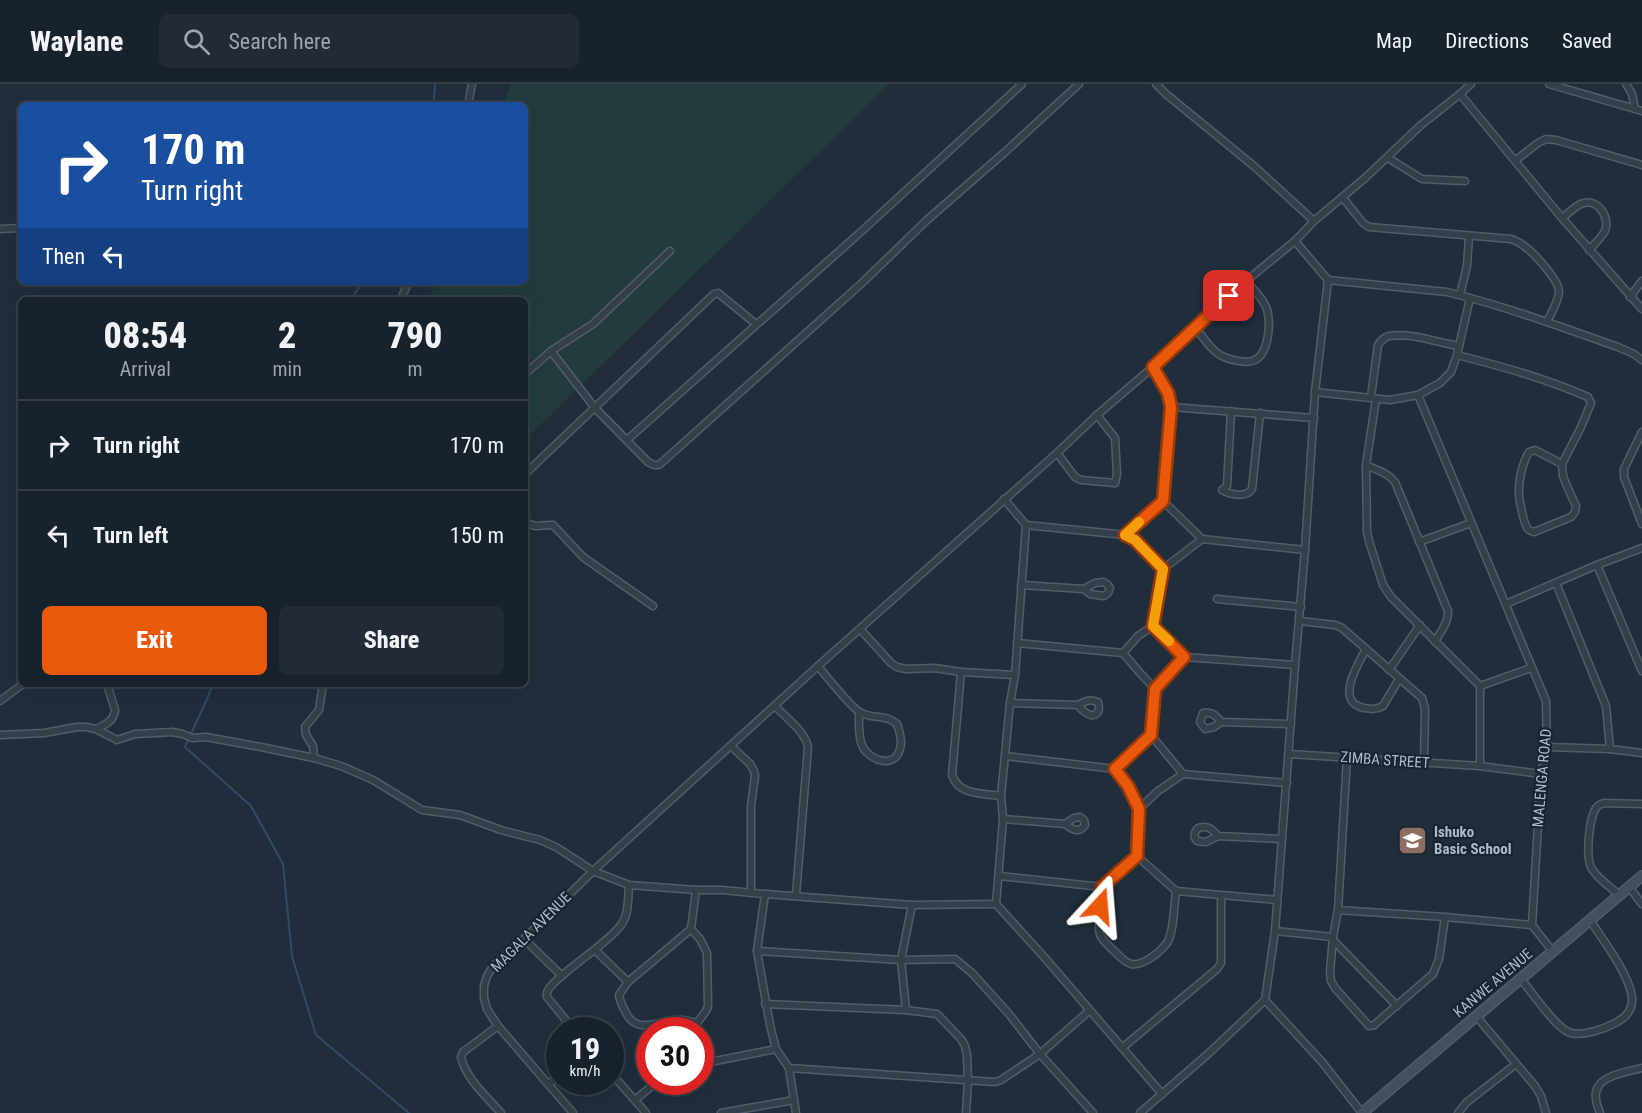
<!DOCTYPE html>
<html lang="en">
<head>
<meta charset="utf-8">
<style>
  :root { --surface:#18222d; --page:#212a35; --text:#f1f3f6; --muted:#9fa4aa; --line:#363f49; --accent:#ea580c }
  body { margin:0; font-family:"Roboto Condensed",sans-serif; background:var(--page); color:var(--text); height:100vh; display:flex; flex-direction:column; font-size:22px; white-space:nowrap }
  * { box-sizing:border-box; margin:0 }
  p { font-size:20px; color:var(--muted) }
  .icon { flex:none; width:33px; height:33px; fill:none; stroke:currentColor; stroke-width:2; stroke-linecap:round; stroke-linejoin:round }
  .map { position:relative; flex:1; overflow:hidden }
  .panel { position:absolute; left:18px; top:213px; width:510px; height:390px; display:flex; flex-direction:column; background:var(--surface); border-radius:9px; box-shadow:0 6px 24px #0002,0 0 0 2px var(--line) }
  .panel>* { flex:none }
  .banner { position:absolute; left:18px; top:18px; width:510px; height:183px; border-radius:9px; box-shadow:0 6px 24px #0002,0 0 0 2px var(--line); background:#1a4fa0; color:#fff; overflow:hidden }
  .speed { position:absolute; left:546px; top:933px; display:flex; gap:12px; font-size:30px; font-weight:700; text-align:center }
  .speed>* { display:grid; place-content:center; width:78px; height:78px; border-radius:50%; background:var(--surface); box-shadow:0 6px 24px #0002,0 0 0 2px var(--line); line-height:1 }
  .speed small { font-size:15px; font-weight:400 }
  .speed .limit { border:9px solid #d22; background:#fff; color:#111 }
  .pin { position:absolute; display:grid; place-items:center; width:51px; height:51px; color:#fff; margin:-26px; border-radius:12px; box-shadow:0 3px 9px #0006 }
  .me { position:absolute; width:66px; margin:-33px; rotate:19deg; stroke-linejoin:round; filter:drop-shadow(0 0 4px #0008) }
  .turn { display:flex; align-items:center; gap:21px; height:126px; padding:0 24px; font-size:27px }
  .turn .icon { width:78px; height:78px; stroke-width:2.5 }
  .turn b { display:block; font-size:42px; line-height:51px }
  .then { display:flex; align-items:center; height:57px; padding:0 24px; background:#0003; gap:12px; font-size:22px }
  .eta { display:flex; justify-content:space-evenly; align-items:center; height:102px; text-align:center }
  .eta b { font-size:36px; font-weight:800; line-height:42px }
  .cta { display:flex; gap:12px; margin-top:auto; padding:12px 24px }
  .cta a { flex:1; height:69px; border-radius:9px; background:var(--accent); color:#fff; font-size:24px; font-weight:800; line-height:69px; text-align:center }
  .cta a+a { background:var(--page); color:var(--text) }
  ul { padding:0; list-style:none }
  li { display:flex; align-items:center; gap:18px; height:90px; padding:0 24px; border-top:2px solid var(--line) }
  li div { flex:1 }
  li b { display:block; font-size:22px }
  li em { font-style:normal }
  header { display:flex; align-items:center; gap:36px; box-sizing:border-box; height:84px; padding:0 30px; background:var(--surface); border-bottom:2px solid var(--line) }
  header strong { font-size:28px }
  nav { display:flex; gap:33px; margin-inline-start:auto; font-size:21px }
  .search { width:420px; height:54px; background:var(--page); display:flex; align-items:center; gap:15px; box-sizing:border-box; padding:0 21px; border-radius:9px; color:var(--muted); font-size:22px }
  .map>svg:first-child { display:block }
</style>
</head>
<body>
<header>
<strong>Waylane</strong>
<div class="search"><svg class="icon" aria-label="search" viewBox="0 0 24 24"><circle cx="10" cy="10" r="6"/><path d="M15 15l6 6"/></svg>Search here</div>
<nav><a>Map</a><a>Directions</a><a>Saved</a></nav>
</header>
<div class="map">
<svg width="1642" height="1029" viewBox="0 0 1642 1029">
  <rect width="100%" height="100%" fill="#202e3c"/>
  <!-- green -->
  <path fill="#223c3d" d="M511,0h378l-364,356v-140h-96l7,-18h89v-177h-22z"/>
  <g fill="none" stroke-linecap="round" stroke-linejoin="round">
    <!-- stream -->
    <g stroke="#314b65" stroke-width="2">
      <path d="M432,21l2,-6 1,-15"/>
      <path d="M350,216l13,-18"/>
      <path d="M213,600l-6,15 -22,48 66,59 32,58 9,92 24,79 93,78"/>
    </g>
    <defs>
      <g id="minor">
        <path d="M1156,0l10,10 89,73 59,54"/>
        <path d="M1549,0l93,27"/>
        <path d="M1626,0l6,10 3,15"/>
        <path d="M1460,10l102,124 80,91"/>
        <path d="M468,21l4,-21"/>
        <path d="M1388,74l34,21 43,2"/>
        <path d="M1516,76l22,-17 8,-4 10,1 86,25"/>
        <path d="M1343,114l20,25 6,4 142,12c5,2 9,3 13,7 10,7 34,33 35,45 0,10 -8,22 -12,31"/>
        <path d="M1562,134c6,-4 12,-11 19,-14 15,-6 27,9 25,24 -2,8 -12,16 -17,22"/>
        <path d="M0,145l21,-1"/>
        <path d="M1295,157l33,39"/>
        <path d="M1460,211l7,-29 2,-30"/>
        <path d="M1630,213l12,-16"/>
        <path d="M401,216l7,-18"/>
        <path d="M1195,243c8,10 17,25 29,30 7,3 21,6 28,4 17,-4 20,-41 14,-54 -4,-10 -13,-18 -20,-26"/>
        <path d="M551,267l44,57 53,54 6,3h5l203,-182 65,-63 78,-68 74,-68"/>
        <path d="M1457,271c47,12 87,23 131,42l3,6 -10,24 -19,37 1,12 3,8 10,22 -1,6 -4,5 -37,15c-2,-1 -3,-1 -5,-2 -5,-3 -11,-34 -10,-41 0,-11 4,-27 10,-37l6,-2 27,14"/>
        <path d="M525,290l26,-23 42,-27 77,-73"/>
        <path d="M1315,308l75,8 28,-5 22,-12 11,-11 6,-17 13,-57"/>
        <path d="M1418,311l128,306 1,46 -6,27 -9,151 21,27"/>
        <path d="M1371,313l7,-52c3,-4 6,-8 11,-9 23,-4 48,7 70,10"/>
        <path d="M1376,315l-10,66 1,67 2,9 14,44 8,12 89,89v80l61,8"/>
        <path d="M1171,323l143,11"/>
        <path d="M1231,327l-4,75 -5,4c9,5 24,8 30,-1l8,-76"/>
        <path d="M1642,348l-18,37v8l18,47"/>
        <path d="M627,356l236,-210 159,-146"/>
        <path d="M1057,369l18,24 6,3 34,3 2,-9 -2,-36 -18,-23"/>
        <path d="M1366,381c11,5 22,8 29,17l53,129c1,11 -8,21 -13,31"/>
        <path d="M525,390l189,-180 4,-1 38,31"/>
        <path d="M1004,415l22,26 -11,150 -5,28 -9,93 2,23 -7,85 49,54 117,136"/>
        <path d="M1163,417l39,38 103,11"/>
        <path d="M525,437c12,9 15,3 28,4l30,32 70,49"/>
        <path d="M1026,441l100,10 9,5 28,29"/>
        <path d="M1126,451l37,-34 8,-94 -3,-14 -15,-26"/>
        <path d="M1419,458l52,-19"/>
        <path d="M1597,481l45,106"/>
        <path d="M1556,499l50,123 4,43"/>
        <path d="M1021,501l63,4 11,-6 8,-1 4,2 3,4 -2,5 -4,3 -14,-2 -6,-5"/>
        <path d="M1217,515l84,8"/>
        <path d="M1506,520l91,-39 45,-17"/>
        <path d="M1300,537l35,4 7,3 80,70 3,11 -1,54"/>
        <path d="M1153,542l31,31 111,8"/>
        <path d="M860,545l31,34 6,4 9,2 29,-1 26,4 54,3"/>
        <path d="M1017,559l106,10 17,20 15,16"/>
        <path d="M1366,565c-8,15 -32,53 -2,59 7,1 12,2 19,-2l16,-27"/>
        <path d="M1123,569l15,-17 15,-10 10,-57 39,-30"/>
        <path d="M818,582c8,10 34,42 43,47 12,6 25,1 36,11 3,9 6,19 2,28 -7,17 -32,7 -37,-7 -4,-10 -3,-22 -3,-33"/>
        <path d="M1389,586l31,-45"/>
        <path d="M961,588l-9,103c7,21 31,18 49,21"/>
        <path d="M1480,602l51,-18"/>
        <path d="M0,617l23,-17"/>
        <path d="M1010,619l68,2c7,-4 11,-6 20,-3 3,10 -3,18 -13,10 -2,-1 -6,-5 -7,-7"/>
        <path d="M775,622c11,12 30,25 33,41l-12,148"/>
        <path d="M1221,638c-5,-7 -9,-10 -18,-9l-3,9 5,7 9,-2 7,-5 70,2"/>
        <path d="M96,645c9,-4 18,-8 19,-19l-8,-26"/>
        <path d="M0,651l44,-2 33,-6h9l10,2 21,11 18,-6 37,-2 11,2 9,4 14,-1 55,10 53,11 27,8 32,14 49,30 38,5 41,15 39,10 16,7 37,24 36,14 67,5h26l43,4 147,11 84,-1"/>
        <path d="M1151,651l32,39"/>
        <path d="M731,662l19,18 4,7 1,5 -4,30v87"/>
        <path d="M1547,663l63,2 32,4"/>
        <path d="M1289,670l191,12"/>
        <path d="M1006,672l109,13 13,17 11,23 -2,47 -35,31 -3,39c-1,11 6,16 13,23 6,5 11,13 19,15 13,2 29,-12 36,-21 7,-11 7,-38 9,-52"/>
        <path d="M314,674l-1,-12 -7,-11 -1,-8 14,-17 4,-26"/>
        <path d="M1347,674l-9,152 -5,27 -3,35 1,9 4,7 34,38 5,-1 59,-51 6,-15 6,-42"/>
        <path d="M1115,685l36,-34 4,-46 29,-32"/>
        <path d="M1139,725l19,-18 25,-17 104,9"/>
        <path d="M1003,735l62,5c7,5 14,10 20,1l-1,-5 -4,-3 -6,1 -9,6"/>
        <path d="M1218,752c-6,-7 -10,-11 -20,-8 -4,5 -5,8 -1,13l9,1 12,-6 63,3"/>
        <path d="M1137,772l39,35 101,9"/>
        <path d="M999,792l103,11"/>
        <path d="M1629,803l13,17"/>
        <path d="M696,806l-5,39 -63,53 -9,13c1,7 4,12 7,18 11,22 32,8 52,7 6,-1 13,2 19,3"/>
        <path d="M765,810l-8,57 13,74 6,24 13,19 7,45"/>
        <path d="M1620,811c-10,-8 -21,-15 -28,-26 -7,-11 -3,-50 4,-61 3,-4 3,-3 8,-5l38,1"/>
        <path d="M1338,826l107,7 87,8"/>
        <path d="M691,845l9,10 7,14 1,53 -2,5 -9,12"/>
        <path d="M1275,847l58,6"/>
        <path d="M524,855l38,37"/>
        <path d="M1333,856l64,66"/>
        <path d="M595,866l33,32"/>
        <path d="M757,867l144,9 54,-1 17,14 37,41 31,40 53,59"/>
        <path d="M1521,895c10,12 36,51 50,54 13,3 33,-4 44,-10 11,-5 18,-13 17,-26 -3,-23 -29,-57 -42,-77"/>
        <path d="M1265,916l57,62 40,51"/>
        <path d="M765,920l141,6 31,4 24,25 4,7 2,9 1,26 -2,32"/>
        <path d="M906,926l-5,-50 11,-55"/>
        <path d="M1477,933l58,69 6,10 5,17"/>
        <path d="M498,942l-35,26 -2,5c5,22 25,39 40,56"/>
        <path d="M574,946l-27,-33c0,-1 -1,-3 0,-4 2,-14 66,-52 76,-71 6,-10 5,-26 6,-37"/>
        <path d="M700,957l5,22"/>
        <path d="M1122,964l95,-79 4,-6v-67"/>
        <path d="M700,980l76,-15"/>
        <path d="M789,984l206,14 6,-2 39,-26 49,-43"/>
        <path d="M610,988l36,41"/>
        <path d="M549,1000l11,-9"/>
        <path d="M636,1015l21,-17"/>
        <path d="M573,1029l-75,-87 -11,-17 -3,-11v-12l3,-10 7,-11 30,-26 69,-68 225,-205 239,-213 40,-38 56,-48 93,-86 49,-40 19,-20 51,-43 56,-53 39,-31 11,-10"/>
        <path d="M721,1029l73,-13"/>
        <path d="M1140,1029l68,-59 57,-54 10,-69 20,-266 10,-115 10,-158 13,-112 119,12c58,14 114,35 171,55l16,7 8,6"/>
        <path d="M1458,1029l9,-11 49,-38"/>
        <path d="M1600,1029c-1,-4 -4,-9 -4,-14 -4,-23 30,-27 46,-31"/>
      </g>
      <path id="secondary" d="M1362,1029l280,-237"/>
    </defs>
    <!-- minor casing -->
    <use href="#minor" stroke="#515d6a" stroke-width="9"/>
    <!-- secondary casing -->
    <use href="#secondary" stroke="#515d6a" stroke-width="12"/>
    <!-- minor -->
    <use href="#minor" stroke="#343f4c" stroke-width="6"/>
    <!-- secondary -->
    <use href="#secondary" stroke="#414f5f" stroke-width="9"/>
  </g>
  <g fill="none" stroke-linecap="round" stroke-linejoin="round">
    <defs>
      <path id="route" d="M1100,822l2,-19 35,-31 2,-47 -11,-23 -13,-17 36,-34 4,-46 29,-32 -31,-31 10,-57 -28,-29 -10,-5 38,-34 8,-94 -3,-14 -15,-26 76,-71"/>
    </defs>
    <!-- route casing -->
    <use href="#route" stroke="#983908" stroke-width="15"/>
    <!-- route -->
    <use href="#route" stroke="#ea580c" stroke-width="10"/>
    <!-- slow -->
    <path stroke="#f59e0b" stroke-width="10" d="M1139,438l-14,13 10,5 28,29 -10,57 16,15"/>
  </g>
  <!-- icons -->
  <defs>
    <symbol id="school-square" viewBox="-11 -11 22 22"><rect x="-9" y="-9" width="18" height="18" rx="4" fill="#8d6e63" stroke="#192431"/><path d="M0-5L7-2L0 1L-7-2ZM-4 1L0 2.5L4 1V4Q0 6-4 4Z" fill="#fff"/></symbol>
  </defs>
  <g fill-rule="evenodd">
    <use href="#school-square" x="1396" y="740" width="33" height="33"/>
  </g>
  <g text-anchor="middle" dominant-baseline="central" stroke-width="4.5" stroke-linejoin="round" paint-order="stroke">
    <!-- street labels -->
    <g font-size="15" fill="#aebac8" stroke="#192431">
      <text transform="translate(1385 676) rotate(4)">ZIMBA STREET</text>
      <text transform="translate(1542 694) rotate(-85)">MALENGA ROAD</text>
      <text transform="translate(531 848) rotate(-45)">MAGALA AVENUE</text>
      <text transform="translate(1493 899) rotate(-40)">KANWE AVENUE</text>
    </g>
    <!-- poi labels -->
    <g font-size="15" font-weight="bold" fill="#aebac8" stroke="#192431" text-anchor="start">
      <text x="1434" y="748">Ishuko<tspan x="1434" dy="17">Basic School</tspan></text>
    </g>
  </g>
</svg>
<div class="speed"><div>19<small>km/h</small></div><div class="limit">30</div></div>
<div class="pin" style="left:1229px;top:212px;background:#d93025"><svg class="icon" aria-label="arrive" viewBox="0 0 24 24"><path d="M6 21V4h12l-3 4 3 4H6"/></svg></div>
<svg class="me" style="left:1100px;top:822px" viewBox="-20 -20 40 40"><path d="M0-17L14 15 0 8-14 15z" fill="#ea580c" stroke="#fff" stroke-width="4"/></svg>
<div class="banner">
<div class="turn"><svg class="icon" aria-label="right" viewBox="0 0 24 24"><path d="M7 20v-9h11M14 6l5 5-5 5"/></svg><div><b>170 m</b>Turn right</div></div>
<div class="then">Then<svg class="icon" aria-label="left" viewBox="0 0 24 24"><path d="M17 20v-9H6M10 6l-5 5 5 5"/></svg></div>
</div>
<section class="panel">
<div class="eta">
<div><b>08:54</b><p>Arrival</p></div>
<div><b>2</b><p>min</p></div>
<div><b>790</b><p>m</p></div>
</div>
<ul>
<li><svg class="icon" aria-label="right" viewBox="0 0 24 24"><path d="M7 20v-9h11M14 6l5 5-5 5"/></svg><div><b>Turn right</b></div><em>170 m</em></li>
<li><svg class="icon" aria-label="left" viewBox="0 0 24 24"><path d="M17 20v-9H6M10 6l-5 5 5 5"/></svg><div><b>Turn left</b></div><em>150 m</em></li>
</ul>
<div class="cta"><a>Exit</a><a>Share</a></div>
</section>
</div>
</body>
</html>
